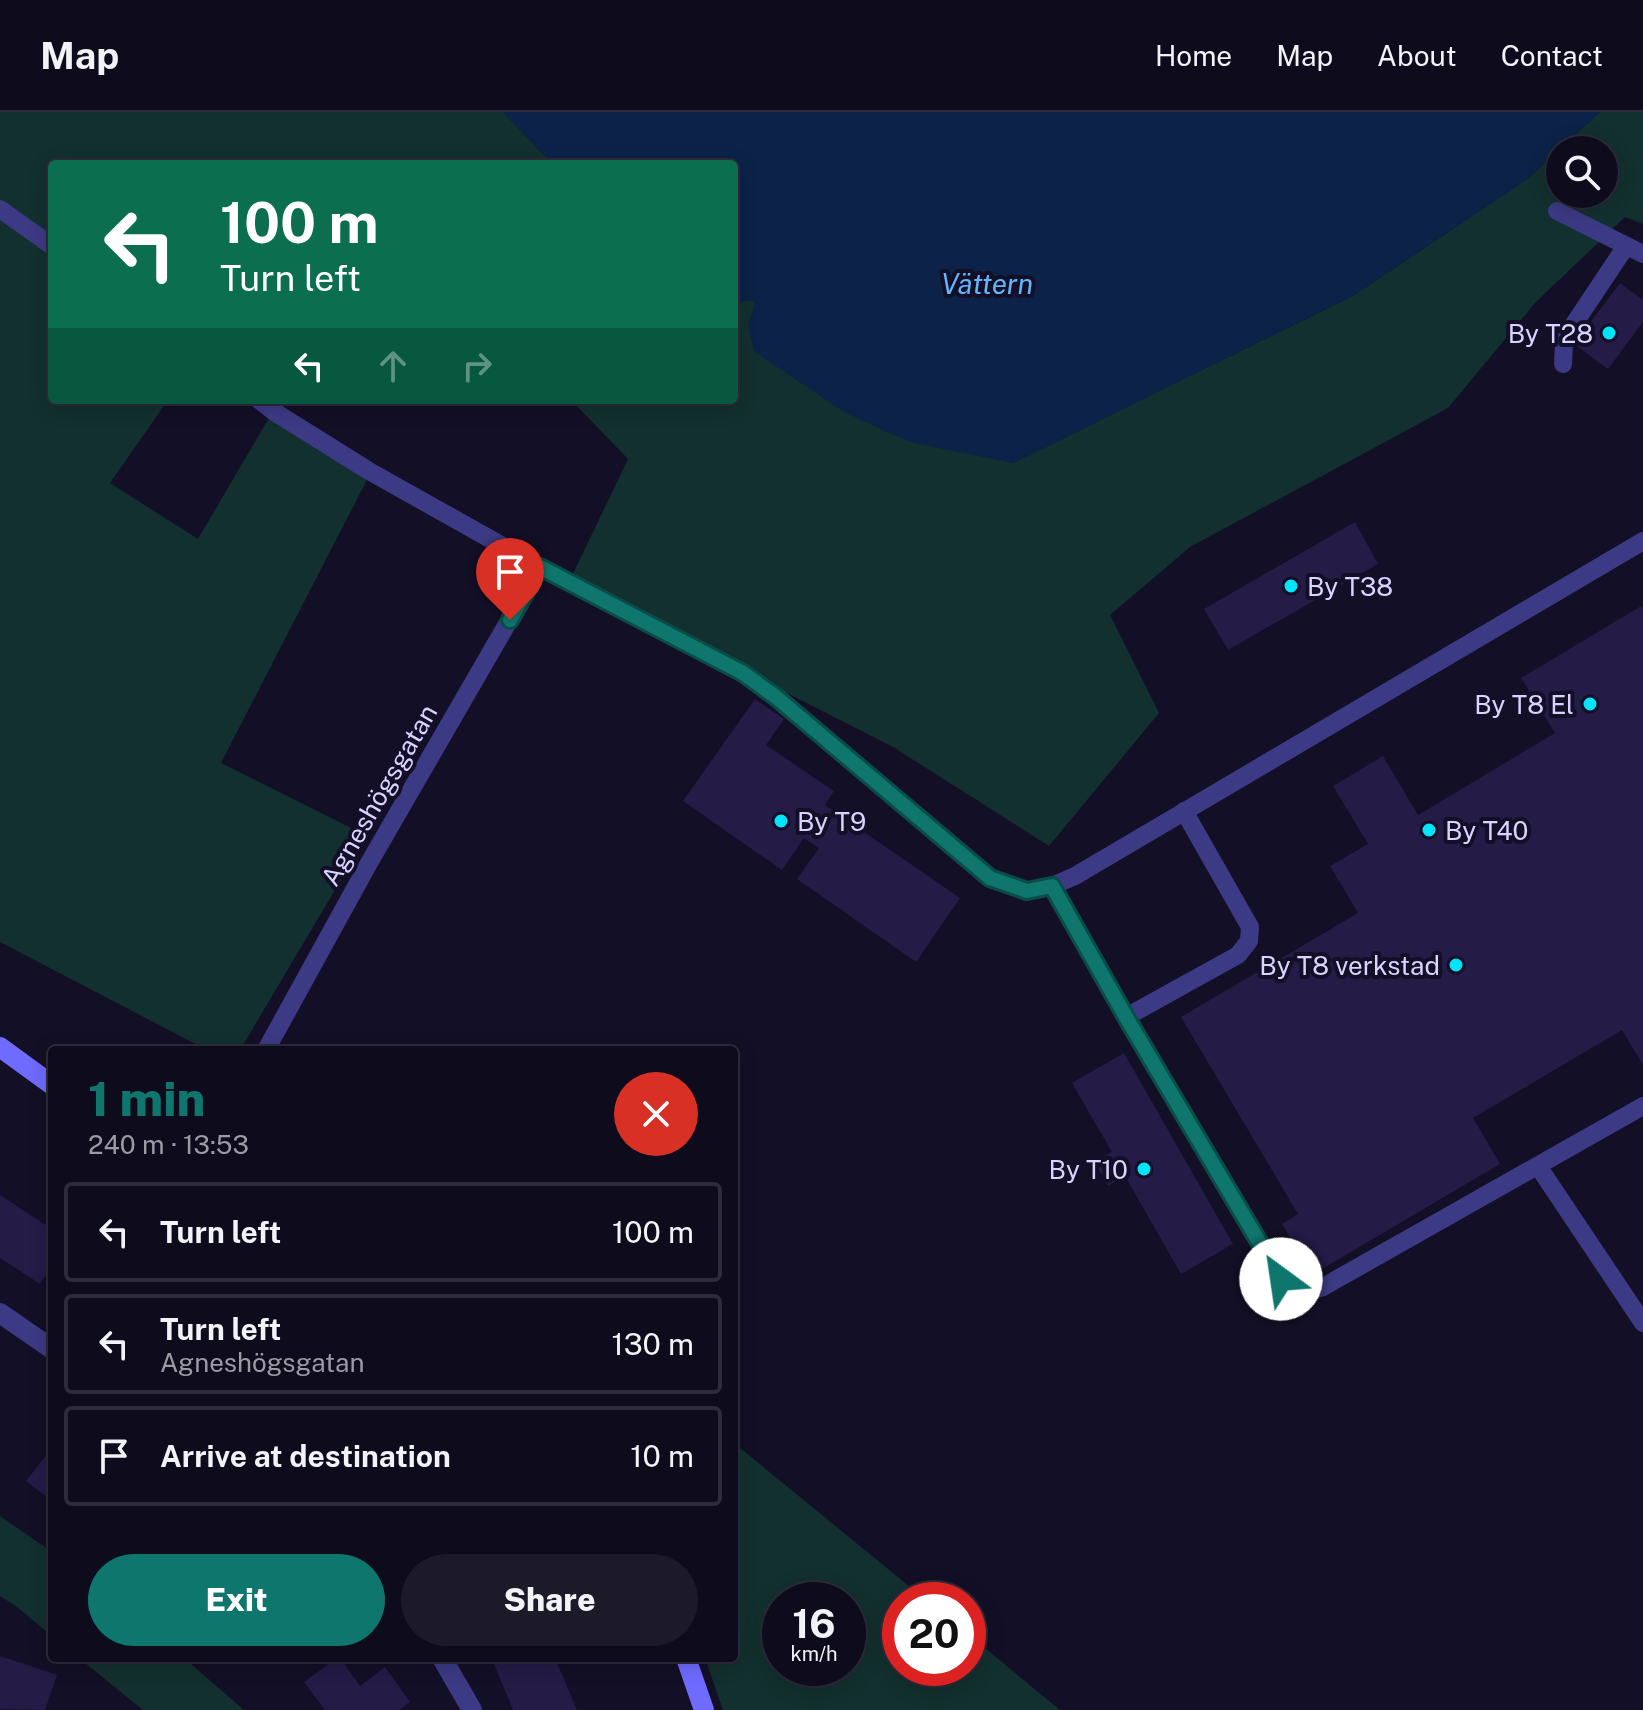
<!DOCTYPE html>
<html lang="en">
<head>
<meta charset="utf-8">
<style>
  :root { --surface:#0e0b1c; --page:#1c1929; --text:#f1f3f6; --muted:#9b9ba3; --line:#2e2b3b; --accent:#0f766e }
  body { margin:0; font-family:"Public Sans",sans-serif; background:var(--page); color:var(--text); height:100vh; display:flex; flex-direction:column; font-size:30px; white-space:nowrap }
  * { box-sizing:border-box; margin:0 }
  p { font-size:26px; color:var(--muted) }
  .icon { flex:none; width:44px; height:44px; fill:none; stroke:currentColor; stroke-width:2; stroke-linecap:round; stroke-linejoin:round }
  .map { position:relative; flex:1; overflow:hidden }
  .panel { position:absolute; left:48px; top:934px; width:690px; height:616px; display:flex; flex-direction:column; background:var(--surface); border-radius:8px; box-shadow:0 4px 20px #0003,0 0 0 2px var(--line) }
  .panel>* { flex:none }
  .top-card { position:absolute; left:48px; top:48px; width:690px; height:244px; border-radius:8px; box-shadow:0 4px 20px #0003,0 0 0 2px var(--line); background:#0b6e4f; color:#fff; overflow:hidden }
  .buttons { position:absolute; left:1546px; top:24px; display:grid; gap:16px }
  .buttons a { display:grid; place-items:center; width:72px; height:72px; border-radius:50%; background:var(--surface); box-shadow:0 4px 20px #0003,0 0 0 2px var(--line); font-size:40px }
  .speed { position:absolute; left:762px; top:1470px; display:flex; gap:16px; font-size:40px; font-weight:700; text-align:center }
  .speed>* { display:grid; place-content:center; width:104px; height:104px; border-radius:50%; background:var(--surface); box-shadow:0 4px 20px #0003,0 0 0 2px var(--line); line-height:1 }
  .speed small { font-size:20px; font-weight:400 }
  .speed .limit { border:12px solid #d22; background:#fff; color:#111 }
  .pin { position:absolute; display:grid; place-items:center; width:68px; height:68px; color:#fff; margin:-82px -34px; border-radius:50% 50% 50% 0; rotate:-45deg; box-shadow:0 0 8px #0007 }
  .pin .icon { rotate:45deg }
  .me { position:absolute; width:88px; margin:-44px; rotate:329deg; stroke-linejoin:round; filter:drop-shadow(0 0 6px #0008) }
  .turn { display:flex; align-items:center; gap:28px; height:168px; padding:0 40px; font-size:36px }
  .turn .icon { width:104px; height:104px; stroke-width:2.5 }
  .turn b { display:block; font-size:56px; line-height:68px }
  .lanes { display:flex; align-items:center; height:76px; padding:0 40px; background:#0003; justify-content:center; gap:40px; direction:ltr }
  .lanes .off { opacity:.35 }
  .round { display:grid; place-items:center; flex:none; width:84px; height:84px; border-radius:42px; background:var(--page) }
  .overview { display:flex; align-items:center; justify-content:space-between; height:136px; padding:0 40px }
  h1 { font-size:48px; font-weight:800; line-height:60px; color:var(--accent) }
  .button { display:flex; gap:16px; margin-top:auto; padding:16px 40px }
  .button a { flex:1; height:92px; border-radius:48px; background:var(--accent); color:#fff; font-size:32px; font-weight:800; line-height:92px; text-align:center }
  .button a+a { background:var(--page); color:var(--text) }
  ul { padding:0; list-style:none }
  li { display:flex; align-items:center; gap:24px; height:100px; margin:0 16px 12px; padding:0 24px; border:4px solid var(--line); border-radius:8px }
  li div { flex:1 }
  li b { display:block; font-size:30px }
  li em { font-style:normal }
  header { display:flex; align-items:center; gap:48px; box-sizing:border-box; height:112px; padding:0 40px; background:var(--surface); border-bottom:2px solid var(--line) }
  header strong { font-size:38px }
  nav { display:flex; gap:44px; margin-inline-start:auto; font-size:28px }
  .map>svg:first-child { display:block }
</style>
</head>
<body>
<header>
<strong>Map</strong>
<nav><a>Home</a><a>Map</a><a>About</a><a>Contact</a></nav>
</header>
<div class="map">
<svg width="1643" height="1598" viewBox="0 0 1643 1598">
  <rect width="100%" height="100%" fill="#130f26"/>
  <!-- green -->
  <g fill="#12302f" fill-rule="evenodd">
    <path d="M0,0h503l50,52h-501v236h116l-58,83 88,56 75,-128 -14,-11h21l-6,11 97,61 -150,291 146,73 -127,214h-33l-207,-108z"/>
    <path d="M1600,0h43v112l-18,-7 -89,85 -88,106 -258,139 -80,68 49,98 -110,133 -156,-99 -324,-165 59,-123 -57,-59h163v-91l9,-8 13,-1 -1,51 38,26 220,86 341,-168 173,-116zM1560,38h44v44h-44z"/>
    <path d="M734,1331l192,157h-26v68h68v-34l92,76h-337l-18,-52h29zM848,1488v68h-68v-68z"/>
    <path d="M0,1404l52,36v84l-35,-29 -17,-11z"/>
    <path d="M79,1546h105l60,52h-101z"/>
  </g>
  <!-- water -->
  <path fill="#0c2248" d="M503,0h1097l-73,67 -173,116 -341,168 -104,-21 -65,-30 -90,-61 -6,-25 8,-26 -13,1 -9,8v-145h-181z"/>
  <!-- building -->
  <g fill="#241b47">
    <path d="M1620,171l23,17v22l-35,47 -34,-25z"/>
    <path d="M1355,410l23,42 -150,86 -24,-41z"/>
    <path d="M1641,494l2,3v456l-21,-35 -149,88 27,46 -188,111 -30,-51 16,-10 -117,-197 177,-104 -28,-47 38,-22 -35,-58 50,-30 35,59 137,-82 -34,-55z"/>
    <path d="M755,587l29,20 -18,26 68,46 -9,14 135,93 -44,64 -119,-83 22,-31 -15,-10 -22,32 -99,-69z"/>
    <path d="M1124,941l109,191 -52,30 -56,-98 -17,10 -14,-24 18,-10 -40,-69z"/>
    <path d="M0,1083l52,34v37l-12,18 -40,-26z"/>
    <path d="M52,1336v53l-26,-20z"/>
    <path d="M0,1544l57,19 -12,35 -45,-1z"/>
    <path d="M337,1546h3l20,28 25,-19 25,35 -11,8h-74l-21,-28z"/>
    <path d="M508,1546h47l22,52h-64l-19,-46z"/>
  </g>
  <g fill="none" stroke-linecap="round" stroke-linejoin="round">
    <!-- lane -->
    <g stroke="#3d3a85" stroke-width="18">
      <path d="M0,97l52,37"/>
      <path d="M1557,99l86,43"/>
      <path d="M1563,252l1,-20 4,-11 58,-87"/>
      <path d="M259,288l14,11 96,60 171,96 203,106 33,24 214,181 37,13 25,-5 23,-10 568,-335"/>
      <path d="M1052,774l74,131 155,262 21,14 21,-6 320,-181"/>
      <path d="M1126,905l112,-62 11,-14 1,-14 -66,-116"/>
      <path d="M266,938l103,-187 171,-296"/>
      <path d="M1538,1054l105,157"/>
    </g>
    <!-- street -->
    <g stroke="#3d3a85" stroke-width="20">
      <path d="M0,1201l52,36"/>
      <path d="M442,1546l30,52"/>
    </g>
    <!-- secondary -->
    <g stroke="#6f6bff" stroke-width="20">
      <path d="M0,935l52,38"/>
      <path d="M686,1546l18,52"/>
    </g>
  </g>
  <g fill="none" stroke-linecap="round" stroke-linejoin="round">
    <defs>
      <path id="route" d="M510,508l30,-53 203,106 33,24 214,181 37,13 25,-5 74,131 155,262"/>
    </defs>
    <!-- route casing -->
    <use href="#route" stroke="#0a4d48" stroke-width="20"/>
    <!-- route -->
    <use href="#route" stroke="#0f766e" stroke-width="14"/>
  </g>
  <!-- markers -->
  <g fill="#00e5ff" stroke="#130f26" stroke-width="3">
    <circle cx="1609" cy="221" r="8"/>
    <circle cx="1291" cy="474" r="8"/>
    <circle cx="1590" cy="592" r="8"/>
    <circle cx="781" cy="709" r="8"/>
    <circle cx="1429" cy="718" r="8"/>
    <circle cx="1456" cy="853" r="8"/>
    <circle cx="1144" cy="1057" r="8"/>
  </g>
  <g text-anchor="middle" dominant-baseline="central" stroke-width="8" stroke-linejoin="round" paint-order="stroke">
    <!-- poi labels -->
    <g font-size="26" fill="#d9d4ff" stroke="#130f26" text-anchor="end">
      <text x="1593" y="221">By T28</text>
      <text x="1307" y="474" text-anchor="start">By T38</text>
      <text x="1574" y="592">By T8 El</text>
      <text x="797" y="709" text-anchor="start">By T9</text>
      <text x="1445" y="718" text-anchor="start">By T40</text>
      <text x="1440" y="853">By T8 verkstad</text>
      <text x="1128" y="1057">By T10</text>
    </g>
    <!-- street labels -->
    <g font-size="26" fill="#d9d4ff" stroke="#130f26">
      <text transform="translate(379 683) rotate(-60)">Agneshögsgatan</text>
    </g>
    <!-- water labels -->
    <g font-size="28" font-style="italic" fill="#62b6ff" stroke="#130f26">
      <text x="987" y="171">Vättern</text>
    </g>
  </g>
</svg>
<div class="buttons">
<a><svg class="icon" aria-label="search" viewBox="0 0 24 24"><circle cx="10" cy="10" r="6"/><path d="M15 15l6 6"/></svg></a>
</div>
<div class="speed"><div>16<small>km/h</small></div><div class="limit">20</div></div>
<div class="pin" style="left:510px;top:508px;background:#d93025"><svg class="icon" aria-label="arrive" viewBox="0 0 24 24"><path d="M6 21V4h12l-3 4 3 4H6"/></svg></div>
<svg class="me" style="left:1281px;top:1167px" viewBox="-20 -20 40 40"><circle r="19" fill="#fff"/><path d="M0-13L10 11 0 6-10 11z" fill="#0f766e"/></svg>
<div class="top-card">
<div class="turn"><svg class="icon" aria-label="left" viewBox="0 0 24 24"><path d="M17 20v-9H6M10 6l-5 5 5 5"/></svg><div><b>100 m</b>Turn left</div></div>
<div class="lanes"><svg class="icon" aria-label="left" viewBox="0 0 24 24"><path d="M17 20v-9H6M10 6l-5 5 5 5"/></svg><svg class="icon off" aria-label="ahead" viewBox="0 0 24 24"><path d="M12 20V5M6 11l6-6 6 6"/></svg><svg class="icon off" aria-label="right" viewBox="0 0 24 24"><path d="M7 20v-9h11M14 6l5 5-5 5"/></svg></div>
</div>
<section class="panel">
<div class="overview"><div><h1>1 min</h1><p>240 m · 13:53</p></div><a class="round" style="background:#d93025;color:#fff"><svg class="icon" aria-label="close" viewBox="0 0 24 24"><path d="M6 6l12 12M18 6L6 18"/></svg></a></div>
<ul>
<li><svg class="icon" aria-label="left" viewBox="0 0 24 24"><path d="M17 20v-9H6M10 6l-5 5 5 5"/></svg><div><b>Turn left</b></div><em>100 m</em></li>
<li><svg class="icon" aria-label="left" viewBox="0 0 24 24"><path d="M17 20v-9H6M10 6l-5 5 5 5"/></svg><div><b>Turn left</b><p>Agneshögsgatan</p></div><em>130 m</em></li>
<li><svg class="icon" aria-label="arrive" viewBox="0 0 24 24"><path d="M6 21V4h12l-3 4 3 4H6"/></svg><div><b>Arrive at destination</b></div><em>10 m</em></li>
</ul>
<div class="button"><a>Exit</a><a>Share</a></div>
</section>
</div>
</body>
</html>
